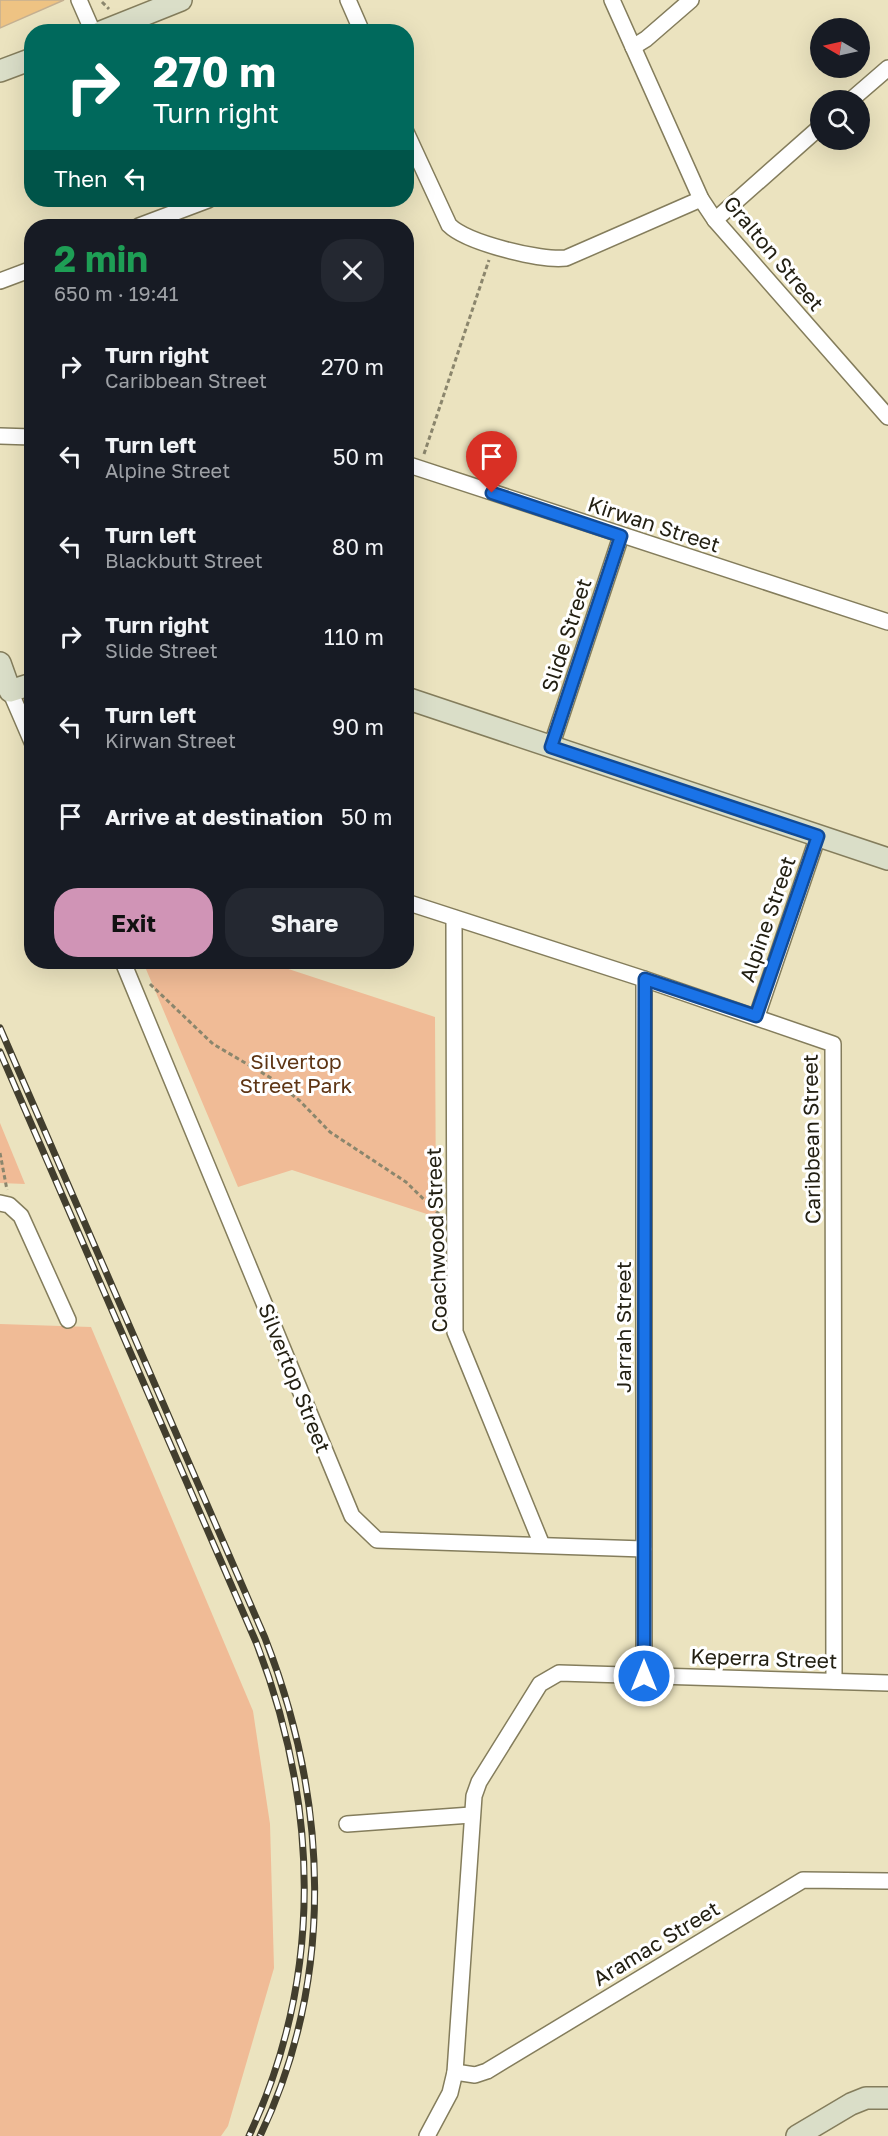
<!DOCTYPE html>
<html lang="en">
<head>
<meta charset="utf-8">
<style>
  :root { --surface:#171b24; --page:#242831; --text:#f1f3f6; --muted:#9ea1a6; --accent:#d094b6 }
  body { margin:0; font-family:"Golos Text",sans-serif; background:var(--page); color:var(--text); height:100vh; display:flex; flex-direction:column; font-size:22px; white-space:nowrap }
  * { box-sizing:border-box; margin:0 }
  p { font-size:20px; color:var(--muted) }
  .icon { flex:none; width:33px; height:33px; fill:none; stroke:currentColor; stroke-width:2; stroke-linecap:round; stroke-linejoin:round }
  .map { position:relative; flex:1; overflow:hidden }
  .panel { position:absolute; left:24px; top:219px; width:390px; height:750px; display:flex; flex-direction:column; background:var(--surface); border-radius:24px; box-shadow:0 6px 24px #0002 }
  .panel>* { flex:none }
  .banner { position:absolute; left:24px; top:24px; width:390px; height:183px; border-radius:24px; box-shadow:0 6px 24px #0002; background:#00695c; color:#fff; overflow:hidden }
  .needle { width:39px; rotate:279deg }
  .controls { position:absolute; left:810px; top:18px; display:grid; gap:12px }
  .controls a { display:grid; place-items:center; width:60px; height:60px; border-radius:50%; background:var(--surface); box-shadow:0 6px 24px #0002; font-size:30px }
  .pin { position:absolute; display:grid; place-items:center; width:51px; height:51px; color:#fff; margin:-62px -26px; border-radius:50% 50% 50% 0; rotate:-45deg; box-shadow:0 0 6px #0007 }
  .pin .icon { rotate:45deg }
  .me { position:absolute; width:66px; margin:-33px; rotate:0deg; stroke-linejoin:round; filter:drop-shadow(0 0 4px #0008) }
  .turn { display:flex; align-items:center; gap:21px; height:126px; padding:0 30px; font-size:27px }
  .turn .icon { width:78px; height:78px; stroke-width:2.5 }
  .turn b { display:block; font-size:42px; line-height:51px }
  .then { display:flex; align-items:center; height:57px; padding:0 30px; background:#0003; gap:12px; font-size:22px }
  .round { display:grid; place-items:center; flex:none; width:63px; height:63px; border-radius:24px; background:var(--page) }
  .head { display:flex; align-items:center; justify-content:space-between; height:102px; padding:0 30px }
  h1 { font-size:36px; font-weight:700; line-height:45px; color:#1e9e55 }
  .cta { display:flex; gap:12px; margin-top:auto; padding:12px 30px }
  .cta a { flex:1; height:69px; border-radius:24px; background:var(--accent); color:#111; font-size:24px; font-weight:700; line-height:69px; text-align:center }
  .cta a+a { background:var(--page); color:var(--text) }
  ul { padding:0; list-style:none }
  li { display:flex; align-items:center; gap:18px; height:90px; padding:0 30px }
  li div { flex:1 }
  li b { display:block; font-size:22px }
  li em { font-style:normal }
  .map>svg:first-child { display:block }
</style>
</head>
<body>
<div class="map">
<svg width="888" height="2136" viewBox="0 0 888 2136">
  <rect width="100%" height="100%" fill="#ebe3bf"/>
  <!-- green -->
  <g fill="#f0bb96">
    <path d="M143,962h124l168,55 1,200 -144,-47 -54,17z"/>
    <path d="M0,1123l25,61 -25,-1z"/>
    <path d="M0,1324l91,3 162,384 17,113 4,144 -46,158 -7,10h-221z"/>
  </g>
  <!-- building -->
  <path fill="#eec383" stroke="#c5b091" stroke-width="1.5" d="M0,0h64l-64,28z"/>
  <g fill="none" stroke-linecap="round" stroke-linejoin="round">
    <defs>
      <g id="street">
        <path d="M79,0l14,32"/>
        <path d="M348,0l14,32"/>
        <path d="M612,0l89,199 14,21 173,197"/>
        <path d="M633,47l13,-8 45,-39"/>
        <path d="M851,100l37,-32"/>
        <path d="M406,132l43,93c18,18 92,36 117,33l135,-59"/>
        <path d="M715,220l105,-93"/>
        <path d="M139,226l69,-26"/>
        <path d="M0,281l32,-12"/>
        <path d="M0,436l32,1"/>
        <path d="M406,464l482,158"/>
        <path d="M10,691l22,51"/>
        <path d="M551,747l70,-211"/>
        <path d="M406,902l238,77 189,65 1,637"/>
        <path d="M454,918l1,414 87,213"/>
        <path d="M123,962l229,554 25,24 267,9"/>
        <path d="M757,1016l61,-180"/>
        <path d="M0,1203l9,2 12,11 47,104"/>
        <path d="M644,1675v-696"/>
        <path d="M347,1824l124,-9"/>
        <path d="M455,2072l20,3 12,-4 316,-191 85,1"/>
        <path d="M427,2136l23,-43 5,-21 19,-276 5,-14 61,-98 19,-11 329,10"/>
      </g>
      <g id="secondary">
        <path d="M101,32l80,-32"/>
        <path d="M0,71l32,-12"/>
        <path d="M0,663l10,28 22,-7"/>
        <path d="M406,698l482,161"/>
        <path d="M797,2136l54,-32 15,-6h22"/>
      </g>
    </defs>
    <!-- street casing -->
    <use href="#street" stroke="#847d5c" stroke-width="18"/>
    <!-- secondary casing -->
    <use href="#secondary" stroke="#847d5c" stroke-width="24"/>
    <!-- path -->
    <g stroke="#8b866d" stroke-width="3" stroke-dasharray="4.5 3" stroke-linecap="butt">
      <path d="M102,2l7,7"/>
      <path d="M424,454l65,-194"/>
      <path d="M150,984l63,60 58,34 29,23 30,31 76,50 33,32"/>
      <path d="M0,1153l7,37"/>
    </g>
    <!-- street -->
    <use href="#street" stroke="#fff" stroke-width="15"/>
    <!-- secondary -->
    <use href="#secondary" stroke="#dadec8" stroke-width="21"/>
    <defs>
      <g id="rail">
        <path d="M0,1028l265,610c63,161 71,339 -5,498"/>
        <path d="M0,1052l256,590c63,162 68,334 -7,494"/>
      </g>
    </defs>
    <!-- rail casing -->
    <use href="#rail" stroke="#423e2e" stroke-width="7"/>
    <!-- rail -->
    <use href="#rail" stroke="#fff" stroke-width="4.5" stroke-dasharray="14" stroke-linecap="butt"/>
  </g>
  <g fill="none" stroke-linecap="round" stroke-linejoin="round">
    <defs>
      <path id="route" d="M492,493l129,43 -70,211 267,89 -62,180 -111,-37 -1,697"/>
    </defs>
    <!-- route casing -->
    <use href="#route" stroke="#114b97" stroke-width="15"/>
    <!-- route -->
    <use href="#route" stroke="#1a73e8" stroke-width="10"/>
  </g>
  <g text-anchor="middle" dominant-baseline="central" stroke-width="6" stroke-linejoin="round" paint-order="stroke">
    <!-- street labels -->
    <g font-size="21" fill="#232013" stroke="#fff">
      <text transform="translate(774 253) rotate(50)">Gralton Street</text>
      <text transform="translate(654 524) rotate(18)">Kirwan Street</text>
      <text transform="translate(566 635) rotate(-72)">Slide Street</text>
      <text transform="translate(767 919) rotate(-71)">Alpine Street</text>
      <text transform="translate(811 1139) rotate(-91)">Caribbean Street</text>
      <text transform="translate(436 1240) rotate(-92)">Coachwood Street</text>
      <text transform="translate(623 1327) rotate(-90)">Jarrah Street</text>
      <text transform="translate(295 1378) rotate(68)">Silvertop Street</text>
      <text transform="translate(764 1658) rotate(2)">Keperra Street</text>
      <text transform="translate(656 1943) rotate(-31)">Aramac Street</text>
    </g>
    <!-- park labels -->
    <g font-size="21" fill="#5e3514" stroke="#fff">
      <text x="296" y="1061">Silvertop<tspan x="296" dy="24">Street Park</tspan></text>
    </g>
  </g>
</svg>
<div class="controls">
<a><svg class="needle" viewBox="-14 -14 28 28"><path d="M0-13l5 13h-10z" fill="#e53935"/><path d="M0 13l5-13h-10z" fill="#9ea1a6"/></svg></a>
<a><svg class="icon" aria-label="search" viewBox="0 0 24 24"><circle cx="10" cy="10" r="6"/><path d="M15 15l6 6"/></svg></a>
</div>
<div class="pin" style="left:492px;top:493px;background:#d93025"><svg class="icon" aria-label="arrive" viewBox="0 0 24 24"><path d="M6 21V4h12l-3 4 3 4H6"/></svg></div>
<svg class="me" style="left:644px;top:1676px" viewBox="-20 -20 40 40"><circle r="17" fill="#1a73e8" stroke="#fff" stroke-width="3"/><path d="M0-11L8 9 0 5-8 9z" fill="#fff"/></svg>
<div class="banner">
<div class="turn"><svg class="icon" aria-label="right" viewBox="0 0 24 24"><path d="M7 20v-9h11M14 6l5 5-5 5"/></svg><div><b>270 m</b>Turn right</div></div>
<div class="then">Then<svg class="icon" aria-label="left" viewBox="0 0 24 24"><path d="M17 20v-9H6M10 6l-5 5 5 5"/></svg></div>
</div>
<section class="panel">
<div class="head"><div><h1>2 min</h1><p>650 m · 19:41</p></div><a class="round"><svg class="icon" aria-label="close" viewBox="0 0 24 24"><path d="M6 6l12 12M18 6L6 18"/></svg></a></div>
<ul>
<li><svg class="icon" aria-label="right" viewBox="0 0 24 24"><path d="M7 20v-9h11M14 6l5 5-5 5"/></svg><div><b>Turn right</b><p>Caribbean Street</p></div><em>270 m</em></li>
<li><svg class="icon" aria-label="left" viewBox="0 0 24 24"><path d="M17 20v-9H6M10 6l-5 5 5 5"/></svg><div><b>Turn left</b><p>Alpine Street</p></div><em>50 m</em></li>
<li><svg class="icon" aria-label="left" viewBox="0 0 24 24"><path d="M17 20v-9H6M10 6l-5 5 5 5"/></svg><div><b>Turn left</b><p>Blackbutt Street</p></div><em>80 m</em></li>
<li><svg class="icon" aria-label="right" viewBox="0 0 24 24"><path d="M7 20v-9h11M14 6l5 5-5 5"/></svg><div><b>Turn right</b><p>Slide Street</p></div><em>110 m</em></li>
<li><svg class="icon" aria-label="left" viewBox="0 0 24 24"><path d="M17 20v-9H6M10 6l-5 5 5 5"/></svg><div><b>Turn left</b><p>Kirwan Street</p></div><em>90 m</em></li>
<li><svg class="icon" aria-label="arrive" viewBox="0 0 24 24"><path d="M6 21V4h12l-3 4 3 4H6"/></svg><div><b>Arrive at destination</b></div><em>50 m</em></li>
</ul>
<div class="cta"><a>Exit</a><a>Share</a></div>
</section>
</div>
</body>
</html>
